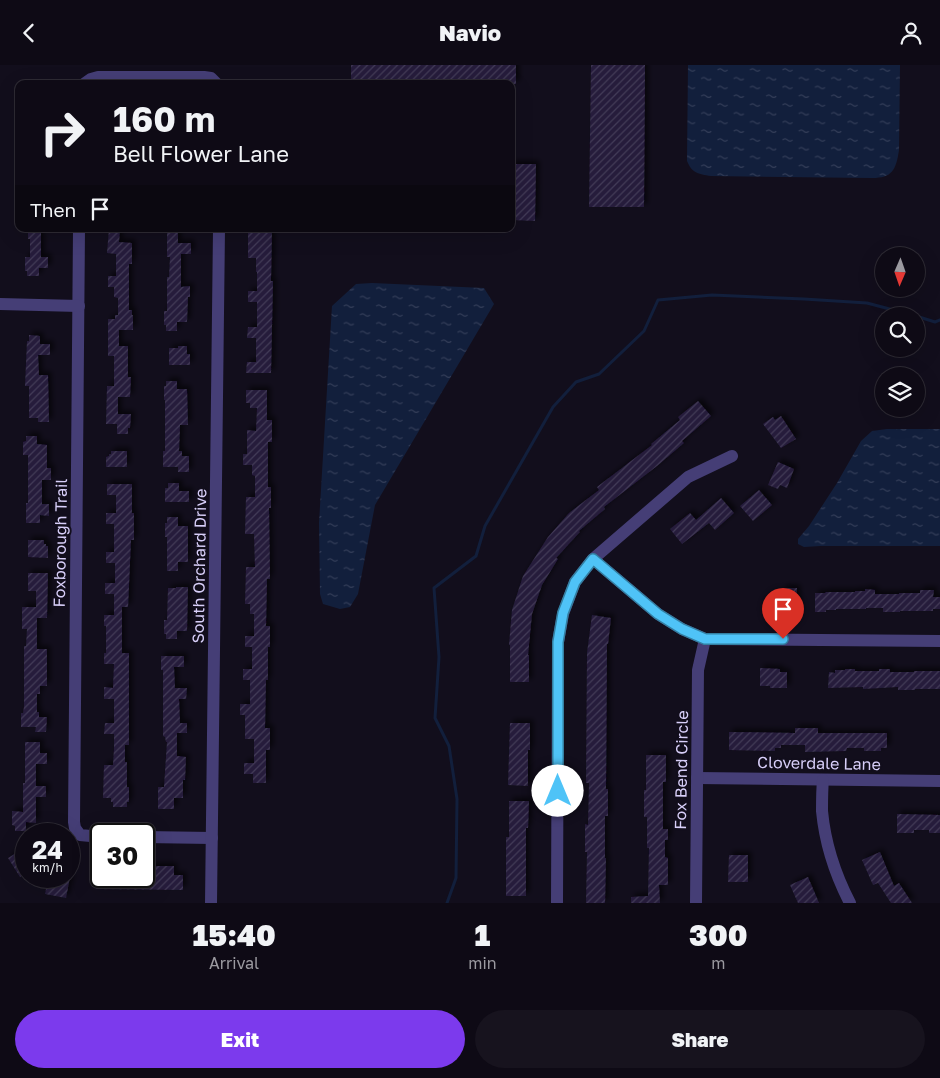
<!DOCTYPE html>
<html lang="en">
<head>
<meta charset="utf-8">
<style>
  :root { --surface:#0e0a15; --page:#17131e; --text:#f1f3f6; --muted:#9b9aa0; --line:#2e2b34; --accent:#7c3aed }
  body { margin:0; font-family:"Golos Text",sans-serif; background:var(--page); color:var(--text); height:100vh; display:flex; flex-direction:column; font-size:19px; white-space:nowrap }
  * { box-sizing:border-box; margin:0 }
  p { font-size:16px; color:var(--muted) }
  .icon { flex:none; width:28px; height:28px; fill:none; stroke:currentColor; stroke-width:2; stroke-linecap:round; stroke-linejoin:round }
  .map { position:relative; height:838px; overflow:hidden }
  .panel { display:flex; flex-direction:column; background:var(--surface); flex:1 }
  .panel>* { flex:none }
  .top-card { position:absolute; left:15px; top:15px; width:500px; height:152px; border-radius:10px; box-shadow:0 5px 20px #0002,0 0 0 1px var(--line); background:#0e0a15; color:var(--text); overflow:hidden }
  .needle { width:32px; rotate:182deg }
  .controls { position:absolute; left:875px; top:182px; display:grid; gap:10px }
  .controls a { display:grid; place-items:center; width:50px; height:50px; border-radius:50%; background:var(--surface); box-shadow:0 5px 20px #0002,0 0 0 1px var(--line); font-size:25px }
  .speed { position:absolute; left:15px; top:758px; display:flex; gap:10px; font-size:25px; font-weight:700; text-align:center }
  .speed>* { display:grid; place-content:center; width:65px; height:65px; border-radius:50%; background:var(--surface); box-shadow:0 5px 20px #0002,0 0 0 1px var(--line); line-height:1 }
  .speed small { font-size:12px; font-weight:400 }
  .speed .limit { border:2px solid #111; border-radius:8px; background:#fff; color:#111 }
  .pin { position:absolute; display:grid; place-items:center; width:42px; height:42px; color:#fff; margin:-51px -21px; border-radius:50% 50% 50% 0; rotate:-45deg; box-shadow:0 0 5px #0007 }
  .pin .icon { rotate:45deg }
  .me { position:absolute; width:55px; margin:-28px; rotate:0deg; stroke-linejoin:round; filter:drop-shadow(0 0 4px #0008) }
  .turn { display:flex; align-items:center; gap:18px; height:105px; padding:0 15px; font-size:22px }
  .turn .icon { width:65px; height:65px; stroke-width:2.5 }
  .turn b { display:block; font-size:35px; line-height:42px }
  .then { display:flex; align-items:center; height:48px; padding:0 15px; background:#0003; gap:10px; font-size:19px }
  .eta { display:flex; justify-content:space-evenly; align-items:center; height:85px; text-align:center }
  .eta b { font-size:30px; font-weight:800; line-height:35px }
  .cta { display:flex; gap:10px; margin-top:auto; padding:10px 15px }
  .cta a { flex:1; height:58px; border-radius:30px; background:var(--accent); color:#fff; font-size:20px; font-weight:800; line-height:58px; text-align:center }
  .cta a+a { background:var(--page); color:var(--text) }
  header { display:flex; justify-content:space-between; align-items:center; height:65px; padding:0 15px; background:var(--surface); font-size:22px; font-weight:800 }
  .map>svg:first-child { display:block }
</style>
</head>
<body>
<header><svg class="icon" aria-label="back" viewBox="0 0 24 24"><path d="M15 5l-7 7 7 7"/></svg>Navio<svg class="icon" aria-label="person" viewBox="0 0 24 24"><circle cx="12" cy="8" r="4"/><path d="M4 21q1-7 8-7t8 7"/></svg></header>
<div class="map">
<svg width="940" height="838" viewBox="0 0 940 838">
  <defs>
    <pattern id="water-ripples" width="26" height="14" patternUnits="userSpaceOnUse" patternTransform="scale(1.25)"><rect width="26" height="14" fill="#121f3c"/><path d="M2 4q2-2 4 0t4 0M15 11q2-2 4 0t4 0" fill="none" stroke="#343e59"/></pattern>
    <pattern id="building-hatch" width="6" height="6" patternUnits="userSpaceOnUse" patternTransform="scale(1.25)"><rect width="6" height="6" fill="#251c3b"/><path d="M-1 1l2-2M0 6l6-6M5 7l2-2" fill="none" stroke="#443c58"/></pattern>
    <filter id="shadow"><feDropShadow dx="3.5" dy="-3.5" stdDeviation="2.5" flood-color="#0009"/></filter>
  </defs>
  <rect width="100%" height="100%" fill="#120e1c"/>
  <!-- water -->
  <g fill="url(#water-ripples)">
    <path d="M688,0h212l-1,85c-3,20 -7,28 -27,28l-161,-2c-13,-2 -19,-3 -24,-15z"/>
    <path d="M372,218l112,5 10,16 -119,201 -17,89 -8,13 -10,2 -17,-5 -3,-10 -1,-71 13,-217 24,-22z"/>
    <path d="M887,364h53v117h-120l-16,1 -6,-3v-5l11,-13 28,-43 24,-42 11,-10z"/>
  </g>
  <g fill="none" stroke-linecap="round" stroke-linejoin="round">
    <!-- stream -->
    <g stroke="#121f3c" stroke-width="3">
      <path d="M916,251l19,6 5,-2"/>
      <path d="M447,838l9,-25 1,-79 -8,-53 -14,-28 4,-61 -5,-69 42,-32 9,-30 68,-119 23,-25 23,-8 45,-43 14,-31 54,-5 92,4 63,4 49,13"/>
    </g>
  </g>
  <!-- building -->
  <g fill="url(#building-hatch)" filter="url(#shadow)">
    <rect x="351" y="0" width="165" height="19"/>
    <path d="M591,0h54l-1,142h-55z"/>
    <path d="M511,99h25l-1,57 -24,-1z"/>
    <path d="M28,164h13v28h7v11h-9v8h-12v-5h-2v-14h5v-18h-2z"/>
    <path d="M109,164h11l-1,13 13,1v21h-3v46h3v5h1v15h-14v16h9v31h3l-1,20h-12v17h13l-1,14h-2v6h-11v-10h-11l1,-38h7v-30h-6v-37h7v-4h3v-17l-4,-1v-10h-6v-11h8v-22l-9,-1z"/>
    <path d="M167,164h11v14h13v11h-10v33l9,-1v11h-2l-1,25h-10v9h-11v-6h-2v-14h3v-34h2l1,-20h-3z"/>
    <path d="M248,164h24l-1,52h2l-2,92h-25l1,-11h9v-24h-9l1,-11h9v-25h-9v-11h9v-19h-1v-14h-8z"/>
    <path d="M29,270l11,1v8h10v11h-12l1,20h9l1,47h-11v-4h-9v-32h-4l2,-45h2z"/>
    <path d="M178,281h9v8h3v11h-21v-17h9z"/>
    <path d="M166,316h11v8h10l1,36h-8l-1,26h3v5h7v16h-11v-5h-15v-16h2v-51h-1v-14h2z"/>
    <path d="M246,325h21v30h5v22h-4v45h3v21h-2l1,71h-3l-1,47h4v21h-2v33h-2l-1,48h5v22h-4v33h-13v-9h-9v-11h10v-24h-9v-24h-5v-11h10v-24h-7v-11h9v-22h-7v-11h9v-22h-4v-10h-5l1,-37h9l-1,-33h-9l1,-37h9v-21l-3,-1v-10h-9v-11h4v-24l9,1 1,-23h-7v-5h-4z"/>
    <path d="M698,336l13,15 -29,25 2,2 -27,23 -53,41 1,2 -26,22 1,1 -24,26 2,1 -16,26 -10,29 -4,41h1v27h-19v-37h-1l3,-35 11,-34 25,-39 21,-24 30,-23 -2,-3 55,-42 -1,-1 29,-24 -2,-3z"/>
    <path d="M781,351l15,23 -15,9 -18,-24 10,-7 2,3z"/>
    <path d="M26,371h11v8l10,1v23h4v12h-9v24h7v12l-9,-1v8h-14v-20h2v-48h-5v-13l3,-1z"/>
    <path d="M111,386h16v16h-21v-10l3,-1v-2h2z"/>
    <path d="M778,397l16,7 -7,19 -7,-3 -2,4 -10,-4z"/>
    <path d="M168,418h11v8h10v11h-24v-14h3z"/>
    <path d="M107,419h25v29h2v27h-3l-3,67h-6v46h7v92h-4v17h2v25h2v15h-2v5h-14v-5h-2v-4h-8l1,-33h9l1,-16v-15h-10l1,-11h9v-24h-10v-12l9,1 1,-24h-10v-11h2v-27h-2v-11h10v-21h-9v-11h10v-20h-9v-11h8v-28h-8v-11h10v-18h-9z"/>
    <path d="M759,425l13,15 -19,16 -13,-15z"/>
    <path d="M721,433l13,15 -19,17 -6,-7 -27,21 -12,-15 20,-16 6,7z"/>
    <path d="M167,452h11v9h10v36h-10v9h-11v-34h-2v-14h2z"/>
    <path d="M28,475h16v4h2v2h2v12l-20,-1z"/>
    <path d="M28,508h20l-1,45h-10v31h10v37h-7v8h-3v18h2v5h8l-1,15h-11l1,-5h-15v-14h2l1,-6v-61h2l1,-17h-5v-22h14v-16h-8z"/>
    <path d="M176,522h12l-1,44h-10v8h-11v-5h-2v-14h3l1,-32h8z"/>
    <path d="M783,523h14v21l-23,-1v-13h9z"/>
    <path d="M865,524l10,1v4h24v-1h21v-3h14l-1,7h7v12h-7v2h-33v1h-17v-4h-17v1h-30v1h-10v2h-11v-19h11l-1,-1h30v-1h10z"/>
    <path d="M592,550l19,3 -3,26h-1l-1,145h2v27h-3v42h1l-1,45h-19l1,-51h-2v-28l3,1 1,-42h-3l1,-130z"/>
    <path d="M161,591h23v11h-10l1,21h12l-1,11h-7l1,24h7v10h-10v23l9,1 -1,23h-2v18h-9v11h-16v-22h6l3,-45h-1l-1,-5 -2,-1v-66h-2z"/>
    <path d="M760,603l20,1v3h7v16h-17v-2h-10z"/>
    <path d="M845,604h10v2h24v-2h11v3h24v-1h26v18h-25v1h-17v-3l-35,2v-2l-35,1 1,-16 6,1v-3h10z"/>
    <path d="M510,658h20v27h-2v36l-20,-1z"/>
    <path d="M795,663h23v5h69v15h-6v3h-17v-3h-17l-1,3 -41,1v-7h-24v3h-6v3l-46,-1v-18l66,1z"/>
    <path d="M25,677h15v11h7v11h-11v22h10v11h-10v26l-10,-1v9h-11v-5l-3,-1v-14l11,1v-29h2z"/>
    <path d="M646,690h20v27h-3v47h5v11h-3v17l3,1v27h-9l1,18h-29v-6l17,-1 1,-48h-2v-31h-3v-27h2z"/>
    <path d="M509,736h20l-1,27h-2v68h-20v-59h3z"/>
    <path d="M897,749l43,1v18h-11v-3h-15v3h-17z"/>
    <path d="M23,784l3,6v18l-6,4 -12,-19z"/>
    <path d="M880,787l14,34 5,-3 13,20h-21l-13,-20 -5,2 -11,-25z"/>
    <path d="M729,790h19v27h-20z"/>
    <path d="M144,801h30v9h9v15l-87,-1v-13h48z"/>
    <path d="M60,811l10,1 -4,21 -21,-4 3,-15 10,3z"/>
    <path d="M808,812l11,26h-21l-8,-18z"/>
  </g>
  <g fill="none" stroke-linecap="round" stroke-linejoin="round">
    <!-- minor -->
    <g stroke="#453e76" stroke-width="12">
      <path d="M84,19l7,-5 7,-2h106l7,1 6,6"/>
      <path d="M79,164l-5,593 1,6 5,7 21,2"/>
      <path d="M0,239l79,2"/>
      <path d="M593,494l65,55 24,15 23,10 235,2"/>
      <path d="M697,713l243,3"/>
      <path d="M823,715c-1,10 -1,21 -1,31 3,32 13,63 28,92"/>
      <path d="M144,772l68,1"/>
      <path d="M211,838l8,-674"/>
      <path d="M557,838l1,-261 5,-28 12,-32 18,-23 95,-82 44,-21"/>
      <path d="M696,838l2,-233 7,-31"/>
    </g>
  </g>
  <g fill="none" stroke-linecap="round" stroke-linejoin="round">
    <defs>
      <path id="route" d="M558,726v-149l5,-29 12,-31 18,-23 65,55 24,15 23,10h78"/>
    </defs>
    <!-- route casing -->
    <use href="#route" stroke="#337fa1" stroke-width="12"/>
    <!-- route -->
    <use href="#route" stroke="#4fc3f7" stroke-width="9"/>
  </g>
  <g text-anchor="middle" dominant-baseline="central" stroke-width="4" stroke-linejoin="round" paint-order="stroke">
    <!-- street labels -->
    <g font-size="16" fill="#d8cff9" stroke="#120e1c">
      <text transform="translate(60 478) rotate(-89)">Foxborough Trail</text>
      <text transform="translate(199 501) rotate(-89)">South Orchard Drive</text>
      <text transform="translate(819 698) rotate(1)">Cloverdale Lane</text>
      <text transform="translate(681 705) rotate(-89)">Fox Bend Circle</text>
    </g>
  </g>
</svg>
<div class="controls">
<a><svg class="needle" viewBox="-14 -14 28 28"><path d="M0-13l5 13h-10z" fill="#e53935"/><path d="M0 13l5-13h-10z" fill="#9b9aa0"/></svg></a>
<a><svg class="icon" aria-label="search" viewBox="0 0 24 24"><circle cx="10" cy="10" r="6"/><path d="M15 15l6 6"/></svg></a>
<a><svg class="icon" aria-label="layers" viewBox="0 0 24 24"><path d="M12 4l9 5-9 5-9-5zM3 14l9 5 9-5"/></svg></a>
</div>
<div class="speed"><div>24<small>km/h</small></div><div class="limit">30</div></div>
<div class="pin" style="left:783px;top:574px;background:#d93025"><svg class="icon" aria-label="arrive" viewBox="0 0 24 24"><path d="M6 21V4h12l-3 4 3 4H6"/></svg></div>
<svg class="me" style="left:558px;top:726px" viewBox="-20 -20 40 40"><circle r="19" fill="#fff"/><path d="M0-13L10 11 0 6-10 11z" fill="#4fc3f7"/></svg>
<div class="top-card">
<div class="turn"><svg class="icon" aria-label="right" viewBox="0 0 24 24"><path d="M7 20v-9h11M14 6l5 5-5 5"/></svg><div><b>160 m</b>Bell Flower Lane</div></div>
<div class="then">Then<svg class="icon" aria-label="arrive" viewBox="0 0 24 24"><path d="M6 21V4h12l-3 4 3 4H6"/></svg></div>
</div>
</div>
<section class="panel">
<div class="eta">
<div><b>15:40</b><p>Arrival</p></div>
<div><b>1</b><p>min</p></div>
<div><b>300</b><p>m</p></div>
</div>
<div class="cta"><a>Exit</a><a>Share</a></div>
</section>
</body>
</html>
